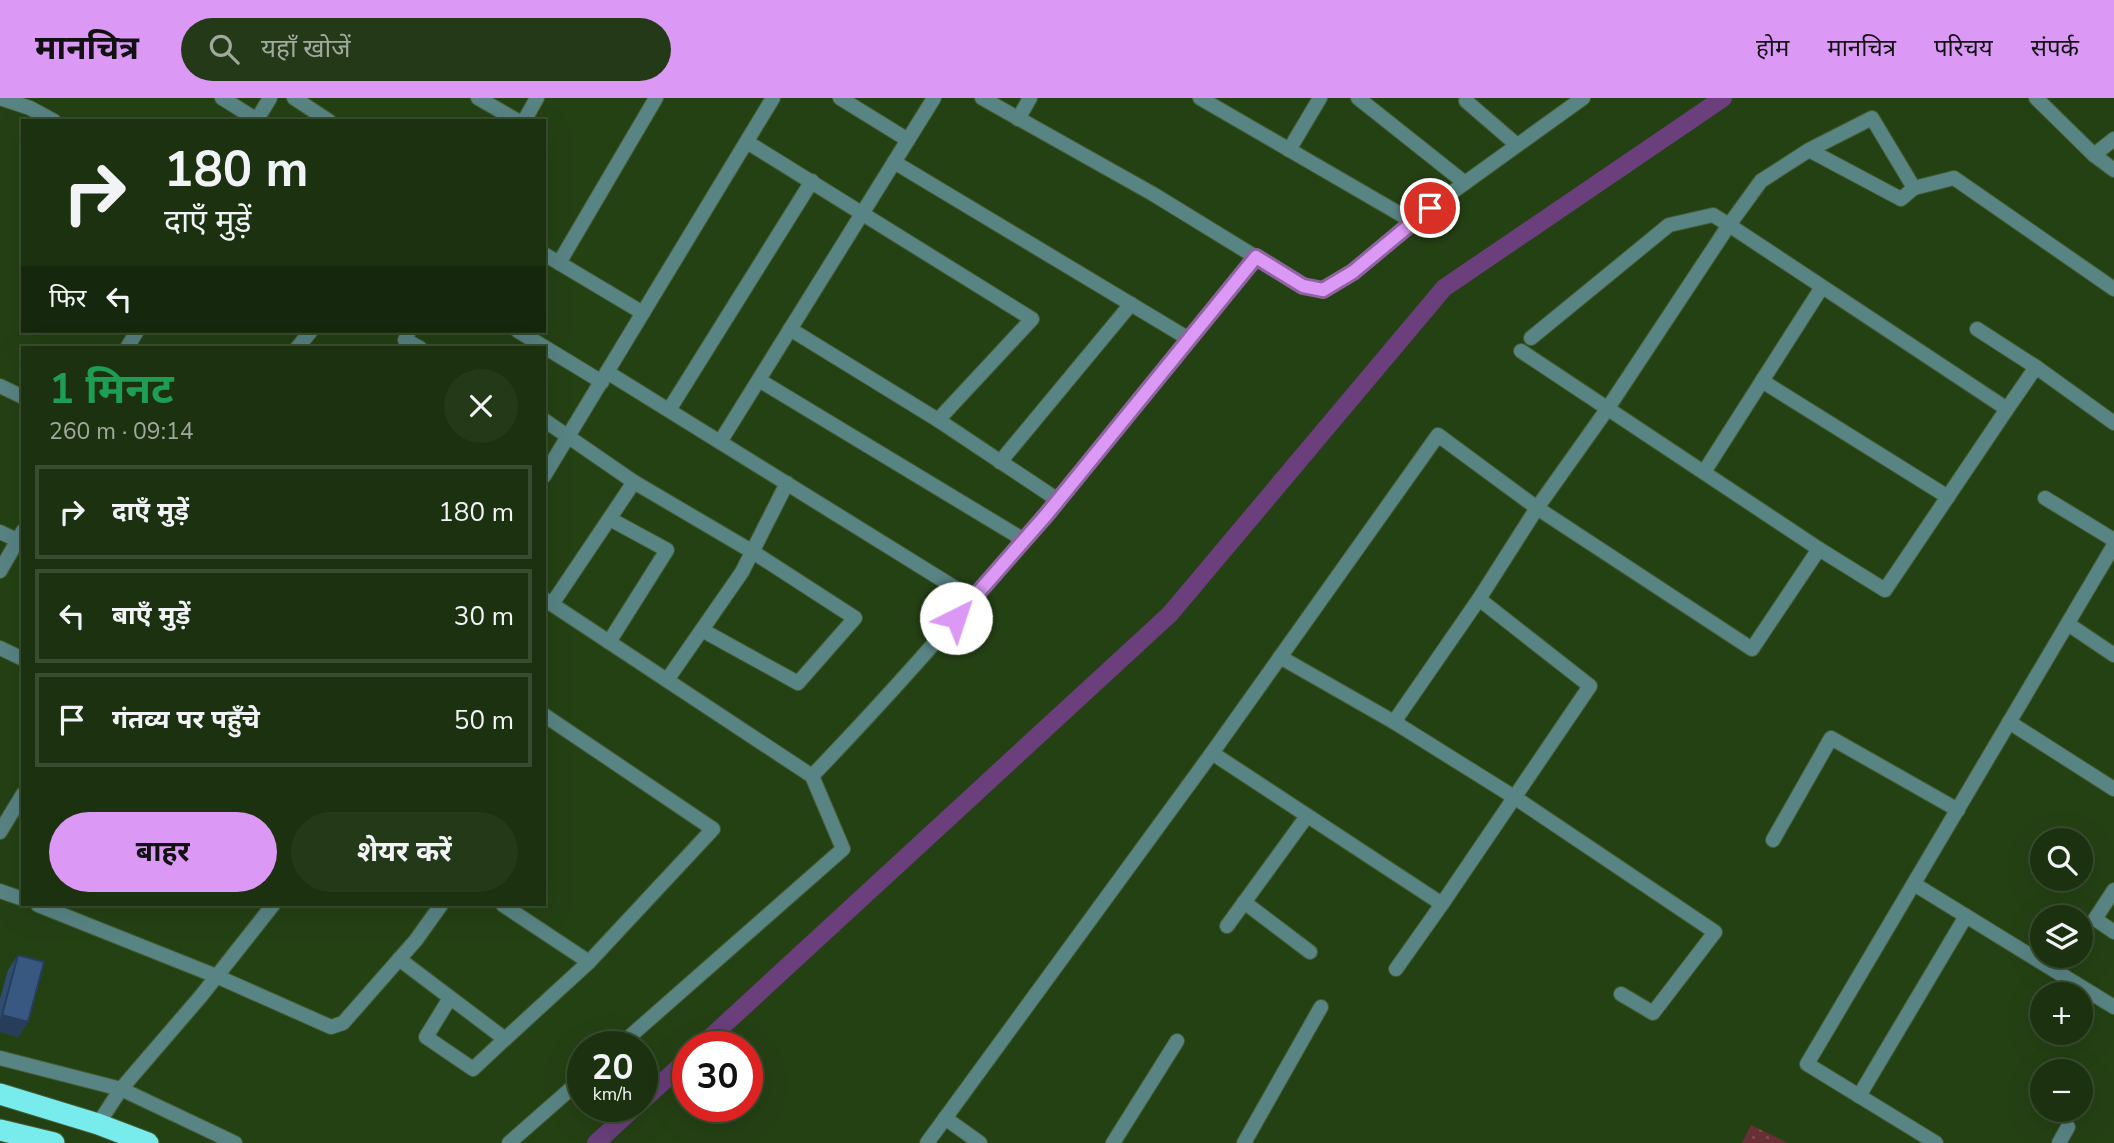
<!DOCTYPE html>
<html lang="hi">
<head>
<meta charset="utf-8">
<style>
  :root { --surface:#1b310f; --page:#243918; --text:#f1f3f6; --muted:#a0a99e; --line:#394c2f; --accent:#db99f5 }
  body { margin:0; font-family:"Nunito Sans","Noto Sans Devanagari",sans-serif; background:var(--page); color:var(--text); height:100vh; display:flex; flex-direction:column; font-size:26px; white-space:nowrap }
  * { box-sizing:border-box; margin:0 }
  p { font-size:23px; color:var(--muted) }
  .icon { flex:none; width:38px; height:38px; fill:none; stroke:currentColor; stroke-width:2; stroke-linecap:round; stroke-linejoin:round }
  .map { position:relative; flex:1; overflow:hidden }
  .drawer { position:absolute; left:21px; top:248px; width:525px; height:560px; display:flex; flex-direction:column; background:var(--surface); border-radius:0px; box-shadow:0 7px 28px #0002,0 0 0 2px var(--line) }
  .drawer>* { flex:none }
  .top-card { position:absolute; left:21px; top:21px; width:525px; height:214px; border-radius:0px; box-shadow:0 7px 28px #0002,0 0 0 2px var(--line); background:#1b310f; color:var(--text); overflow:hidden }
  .controls { position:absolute; left:2030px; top:730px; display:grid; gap:14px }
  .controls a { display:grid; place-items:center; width:63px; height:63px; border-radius:50%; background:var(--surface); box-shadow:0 7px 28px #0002,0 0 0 2px var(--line); font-size:35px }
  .speed { position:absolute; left:567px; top:933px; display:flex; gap:14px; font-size:35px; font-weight:700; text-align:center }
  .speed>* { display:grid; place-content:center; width:91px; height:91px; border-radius:50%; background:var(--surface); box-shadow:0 7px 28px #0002,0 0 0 2px var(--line); line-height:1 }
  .speed small { font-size:18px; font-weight:400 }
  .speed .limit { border:10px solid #d22; background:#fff; color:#111 }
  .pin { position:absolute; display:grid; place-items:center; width:60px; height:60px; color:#fff; margin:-30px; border:4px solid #fff; border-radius:50%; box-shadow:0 2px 7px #0007 }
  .me { position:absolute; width:77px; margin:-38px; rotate:41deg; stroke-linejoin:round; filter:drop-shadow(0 0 5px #0008) }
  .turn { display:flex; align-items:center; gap:24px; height:147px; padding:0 28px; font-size:32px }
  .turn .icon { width:91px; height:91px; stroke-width:2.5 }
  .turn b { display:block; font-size:49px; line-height:60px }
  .then { display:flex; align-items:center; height:66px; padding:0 28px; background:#0003; gap:14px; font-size:26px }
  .round { display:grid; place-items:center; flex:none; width:74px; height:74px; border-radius:37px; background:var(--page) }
  .summary { display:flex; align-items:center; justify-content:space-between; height:119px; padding:0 28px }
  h1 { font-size:42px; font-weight:700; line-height:52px; color:#1e9e55 }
  .cta { display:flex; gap:14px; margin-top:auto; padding:14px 28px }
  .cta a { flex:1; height:80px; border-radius:42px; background:var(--accent); color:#111; font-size:28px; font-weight:700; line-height:80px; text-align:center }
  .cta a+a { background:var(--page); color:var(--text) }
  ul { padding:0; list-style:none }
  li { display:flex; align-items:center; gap:21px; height:94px; margin:0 14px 10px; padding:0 14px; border:4px solid var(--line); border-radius:0px }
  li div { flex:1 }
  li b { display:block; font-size:26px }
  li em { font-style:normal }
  header { display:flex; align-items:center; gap:42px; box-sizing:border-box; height:98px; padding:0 35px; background:var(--accent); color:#111 }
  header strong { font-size:33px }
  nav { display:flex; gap:38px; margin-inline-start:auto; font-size:24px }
  .search { width:490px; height:63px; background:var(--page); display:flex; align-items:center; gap:18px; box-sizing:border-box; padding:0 24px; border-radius:38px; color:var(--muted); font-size:26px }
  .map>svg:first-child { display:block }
</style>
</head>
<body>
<header>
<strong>मानचित्र</strong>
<div class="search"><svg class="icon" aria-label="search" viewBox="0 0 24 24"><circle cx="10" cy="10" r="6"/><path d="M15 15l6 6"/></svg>यहाँ खोजें</div>
<nav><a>होम</a><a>मानचित्र</a><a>परिचय</a><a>संपर्क</a></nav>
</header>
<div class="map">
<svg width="2114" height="1045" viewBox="0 0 2114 1045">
  <defs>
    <pattern id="grass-dots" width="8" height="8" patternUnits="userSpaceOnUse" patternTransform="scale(1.75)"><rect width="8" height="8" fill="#682f34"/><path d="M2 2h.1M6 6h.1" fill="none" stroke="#7d4e51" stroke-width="1.8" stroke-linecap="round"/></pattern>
  </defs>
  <rect width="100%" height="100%" fill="#244114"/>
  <!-- grass -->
  <path fill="url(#grass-dots)" d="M1751,1027l37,18h-46z"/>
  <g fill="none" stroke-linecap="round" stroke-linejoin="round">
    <!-- canal -->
    <g stroke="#6a3f7b" stroke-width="18">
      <path d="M701,948l469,-432 274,-326 279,-190"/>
      <path d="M642,1003l46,-42"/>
      <path d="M596,1045l40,-37"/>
    </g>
    <defs>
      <g id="street">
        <path d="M0,0l30,10 24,13"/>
        <path d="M222,0l35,22"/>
        <path d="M294,0l35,23"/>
        <path d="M478,0l40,23"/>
        <path d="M840,0l68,42"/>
        <path d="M982,0l171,96 150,92 20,4 30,-18 59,-51 171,-123"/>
        <path d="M1200,0l212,123"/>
        <path d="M1358,0l107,85"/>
        <path d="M2036,0l58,57 20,-16"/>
        <path d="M1466,3l51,44"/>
        <path d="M1018,21l12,-21"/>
        <path d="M256,23l14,-23"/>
        <path d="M524,23l13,-23"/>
        <path d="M747,44l285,177 -94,101 -148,-91"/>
        <path d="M1289,52l31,-52"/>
        <path d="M1809,52l92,49 13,-11 -42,-70 -63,32 -48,31 -32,44 278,184 -122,181 -66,-41"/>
        <path d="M2094,57l20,15"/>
        <path d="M894,64l295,177"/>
        <path d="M1914,90l40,-10 160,111"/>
        <path d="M544,156l99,59"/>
        <path d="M559,165l97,-165"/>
        <path d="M1977,231l59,38"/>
        <path d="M409,233l-4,9 15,8"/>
        <path d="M518,233l84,51"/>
        <path d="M127,250l10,-17"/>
        <path d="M297,250l14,-17"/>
        <path d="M1521,253c99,66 199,132 298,198l-67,100 -215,-141 71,-100 121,-183 -16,-10 -44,10 -138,113"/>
        <path d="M607,274l366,227"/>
        <path d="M759,282l265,160"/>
        <path d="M1762,283l186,116"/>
        <path d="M0,288l23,11"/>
        <path d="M2007,311l29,-42 78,56"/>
        <path d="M669,312l143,-229"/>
        <path d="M544,322l90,62 119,70 102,66 -57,65 -96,-53"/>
        <path d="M938,322l120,80"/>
        <path d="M720,344l214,-344"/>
        <path d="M1000,364l131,-158"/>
        <path d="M1704,374l118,-185"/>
        <path d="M544,378l229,-378"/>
        <path d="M2045,400l69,42"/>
        <path d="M0,434l17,8"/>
        <path d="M0,473l23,-40"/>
        <path d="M544,501l268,177c158,-164 300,-342 444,-519"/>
        <path d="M552,506l82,-122"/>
        <path d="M2068,526l46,31"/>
        <path d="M609,544l58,-92 -57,-31"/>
        <path d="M0,550l23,11"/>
        <path d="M1280,559l114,65 85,-123 111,87 -148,218"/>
        <path d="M667,582l75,-108 45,-89"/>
        <path d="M1394,624l120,75 201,135 -62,81 -32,-19"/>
        <path d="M2009,624l105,67"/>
        <path d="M1212,655l230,151 -46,65"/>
        <path d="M0,734l23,-38"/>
        <path d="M1773,742l58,-102 127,72"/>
        <path d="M1914,786l200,123"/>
        <path d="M2114,792l-19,29 19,13"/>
        <path d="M0,793l23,8"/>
        <path d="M1244,804l66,50"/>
        <path d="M38,807l178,71 115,51 12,-4 73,-83 25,-35"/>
        <path d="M503,807l86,57 124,-133 -169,-114"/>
        <path d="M1227,828l80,-110"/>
        <path d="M399,861l106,80 84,-77"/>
        <path d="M450,900l-24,39 47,32 32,-30"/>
        <path d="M619,948l224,-197 -31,-73"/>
        <path d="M0,960l121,31 114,54"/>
        <path d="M1859,998l107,-180"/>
        <path d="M945,1020l35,25"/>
        <path d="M98,1026l23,-35 80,-93 72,-91"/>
        <path d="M509,1045l74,-65"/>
        <path d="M927,1045l285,-390 226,-318 99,73 -58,91"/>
        <path d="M1113,1045l64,-102"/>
        <path d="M1244,1045l77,-136"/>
        <path d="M1936,1045l-129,-79 307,-519"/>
        <path d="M2059,1045l9,-16"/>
      </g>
      <g id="highway">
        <path d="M0,996l98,30 50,19"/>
        <path d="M0,1032l54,13"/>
      </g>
    </defs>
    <!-- street casing -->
    <use href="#street" stroke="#425e34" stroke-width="16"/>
    <!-- highway casing -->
    <use href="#highway" stroke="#425e34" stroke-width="23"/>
    <!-- street -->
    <use href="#street" stroke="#598484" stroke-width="14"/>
    <!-- highway -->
    <use href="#highway" stroke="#78eced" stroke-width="21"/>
  </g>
  <!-- wall -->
  <path fill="#304c70" d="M18,857l10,67 -10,15 -18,-5v-33l8,-29z"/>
  <!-- shaded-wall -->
  <path fill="#273e5b" d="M2,917l26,7 -10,15 -18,-5v-14z"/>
  <!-- building -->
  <path fill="#385882" stroke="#273e5b" stroke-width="2" d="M18,857l26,7 -16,60 -26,-7z"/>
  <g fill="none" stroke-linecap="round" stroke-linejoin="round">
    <defs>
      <path id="route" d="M956,520l91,-104 209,-257 47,29 20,4 30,-18 77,-64"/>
    </defs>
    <!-- route casing -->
    <use href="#route" stroke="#8e639f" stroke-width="18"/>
    <!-- route -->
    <use href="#route" stroke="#db99f5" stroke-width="12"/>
  </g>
</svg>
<div class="controls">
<a><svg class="icon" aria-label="search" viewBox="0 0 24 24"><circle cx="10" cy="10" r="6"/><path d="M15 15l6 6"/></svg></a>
<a><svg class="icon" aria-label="layers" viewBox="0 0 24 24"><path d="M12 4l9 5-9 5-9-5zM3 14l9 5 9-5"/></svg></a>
<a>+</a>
<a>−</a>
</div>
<div class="speed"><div>20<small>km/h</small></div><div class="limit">30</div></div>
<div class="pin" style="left:1430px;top:110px;background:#d93025"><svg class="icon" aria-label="arrive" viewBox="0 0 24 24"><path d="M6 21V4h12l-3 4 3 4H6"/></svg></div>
<svg class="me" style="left:956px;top:520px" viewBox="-20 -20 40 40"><circle r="19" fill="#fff"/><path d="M0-13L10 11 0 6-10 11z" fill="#db99f5"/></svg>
<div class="top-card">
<div class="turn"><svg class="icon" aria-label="right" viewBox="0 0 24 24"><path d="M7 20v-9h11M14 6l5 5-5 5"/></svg><div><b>180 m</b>दाएँ मुड़ें</div></div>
<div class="then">फिर<svg class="icon" aria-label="left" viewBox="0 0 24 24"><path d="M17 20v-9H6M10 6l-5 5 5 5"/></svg></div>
</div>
<section class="drawer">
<div class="summary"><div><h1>1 मिनट</h1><p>260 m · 09:14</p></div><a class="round"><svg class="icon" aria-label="close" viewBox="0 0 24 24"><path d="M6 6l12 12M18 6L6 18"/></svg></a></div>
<ul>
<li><svg class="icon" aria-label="right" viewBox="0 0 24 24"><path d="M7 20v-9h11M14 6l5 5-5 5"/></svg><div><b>दाएँ मुड़ें</b></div><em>180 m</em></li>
<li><svg class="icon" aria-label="left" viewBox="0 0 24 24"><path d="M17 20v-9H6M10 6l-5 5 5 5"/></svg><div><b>बाएँ मुड़ें</b></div><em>30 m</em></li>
<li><svg class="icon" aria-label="arrive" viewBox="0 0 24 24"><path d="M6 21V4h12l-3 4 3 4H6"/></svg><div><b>गंतव्य पर पहुँचे</b></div><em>50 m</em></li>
</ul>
<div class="cta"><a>बाहर</a><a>शेयर करें</a></div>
</section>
</div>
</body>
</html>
